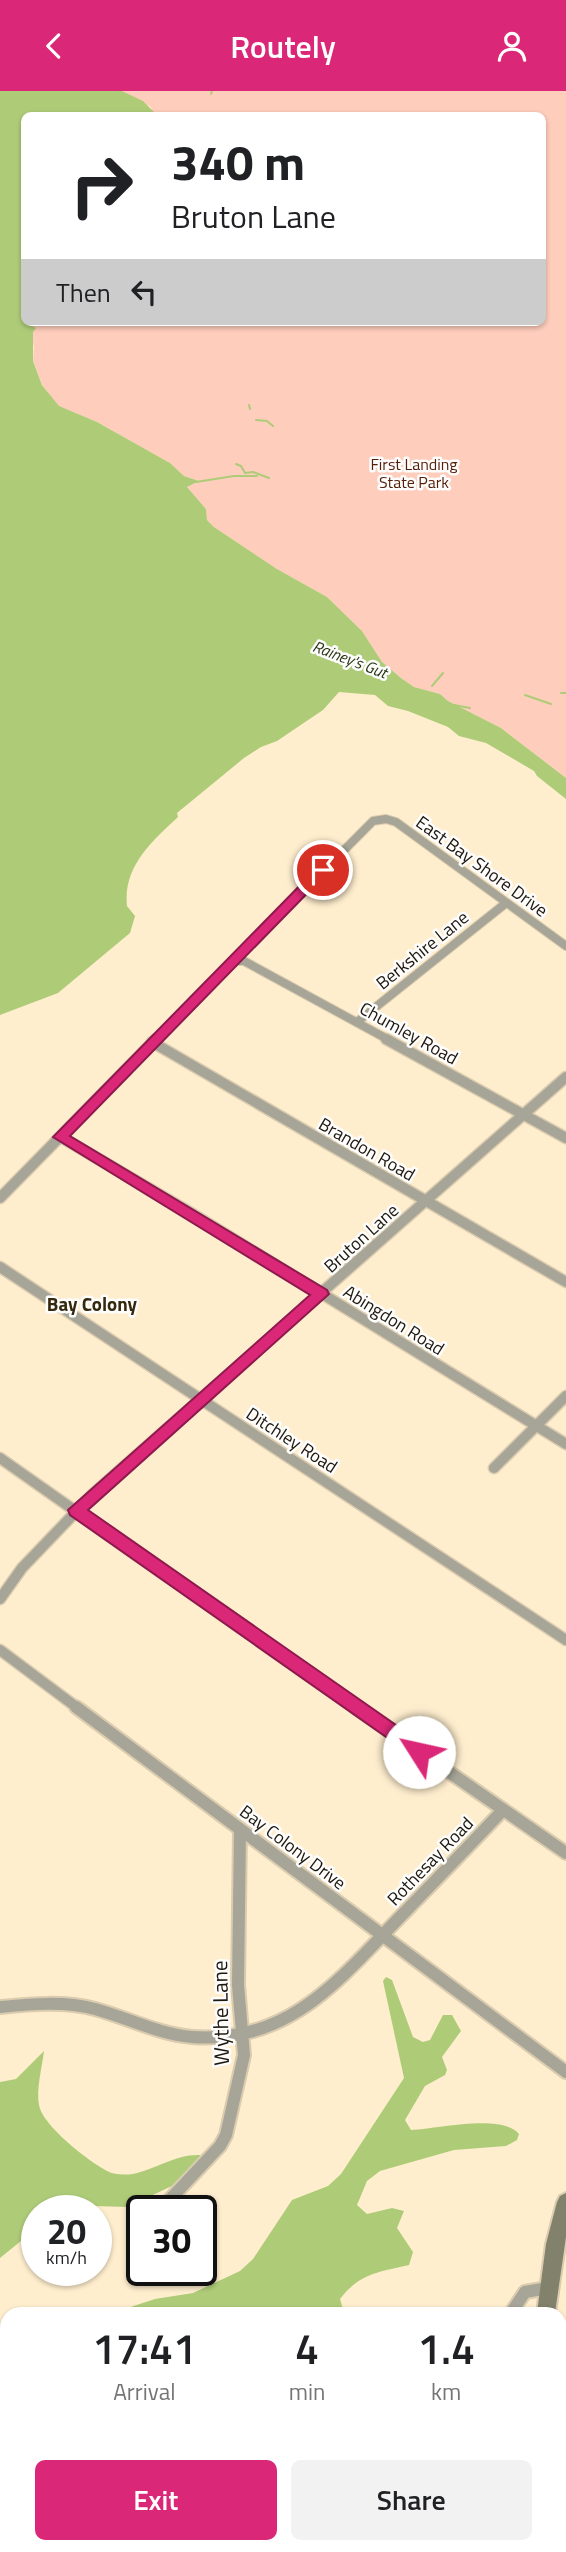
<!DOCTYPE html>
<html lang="en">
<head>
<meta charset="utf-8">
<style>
  :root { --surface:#fff; --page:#f2f2f2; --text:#202124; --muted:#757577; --accent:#db2777 }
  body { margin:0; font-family:"Titillium Web",sans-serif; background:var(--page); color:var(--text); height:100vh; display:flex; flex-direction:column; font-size:26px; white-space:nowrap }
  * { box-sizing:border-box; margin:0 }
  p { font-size:23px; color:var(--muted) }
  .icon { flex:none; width:38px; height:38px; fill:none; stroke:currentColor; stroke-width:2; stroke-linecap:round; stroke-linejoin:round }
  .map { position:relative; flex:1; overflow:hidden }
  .drawer { position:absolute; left:0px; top:2216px; width:567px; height:247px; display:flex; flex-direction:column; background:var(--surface); border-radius:21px 21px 0 0; box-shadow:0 2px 5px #0004 }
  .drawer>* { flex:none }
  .top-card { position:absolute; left:21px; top:21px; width:525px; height:214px; border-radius:10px; box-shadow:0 2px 5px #0004; background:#fff; color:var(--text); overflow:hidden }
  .speed { position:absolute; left:21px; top:2104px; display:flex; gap:14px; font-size:35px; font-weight:700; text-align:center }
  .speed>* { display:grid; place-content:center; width:91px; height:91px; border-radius:50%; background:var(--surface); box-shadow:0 2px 5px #0004; line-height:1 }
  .speed small { font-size:18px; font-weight:400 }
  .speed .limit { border:4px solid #111; border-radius:10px; background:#fff; color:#111 }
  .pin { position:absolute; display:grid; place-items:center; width:60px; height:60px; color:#fff; margin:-30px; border:4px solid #fff; border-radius:50%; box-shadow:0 2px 7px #0007 }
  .me { position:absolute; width:77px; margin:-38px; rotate:305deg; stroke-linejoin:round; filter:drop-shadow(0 0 5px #0008) }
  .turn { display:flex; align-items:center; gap:24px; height:147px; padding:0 35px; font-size:32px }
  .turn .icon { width:91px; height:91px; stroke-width:2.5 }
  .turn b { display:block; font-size:49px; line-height:60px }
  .then { display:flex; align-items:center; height:66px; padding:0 35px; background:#0003; gap:14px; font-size:26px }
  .eta { display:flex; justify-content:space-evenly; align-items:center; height:119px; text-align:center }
  .eta b { font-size:42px; font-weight:600; line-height:49px }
  .action { display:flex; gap:14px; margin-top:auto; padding:14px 35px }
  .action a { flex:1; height:80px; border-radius:10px; background:var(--accent); color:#fff; font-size:28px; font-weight:600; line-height:80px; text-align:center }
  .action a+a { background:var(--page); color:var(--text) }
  header { display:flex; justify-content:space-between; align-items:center; height:91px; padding:0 35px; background:var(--accent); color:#fff; font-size:32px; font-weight:600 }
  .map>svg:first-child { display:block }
</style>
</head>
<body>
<header><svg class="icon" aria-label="back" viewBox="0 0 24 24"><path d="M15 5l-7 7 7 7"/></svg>Routely<svg class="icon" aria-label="person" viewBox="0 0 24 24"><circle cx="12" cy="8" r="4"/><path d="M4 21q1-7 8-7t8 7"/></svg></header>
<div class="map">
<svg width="566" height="2461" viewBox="0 0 566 2461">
  <rect width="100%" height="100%" fill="#ffeece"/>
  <!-- green -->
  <path fill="#fecdbb" d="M122,0h444v687l-65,-50 -53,-27 -8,-7 -26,-7 -13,-9 -19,-16 -20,-31 -35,-34 -50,-28 -63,-42 -7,-7 -1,-11 -19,-22 12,-6 -15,-5 -14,-13 -73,-41 -39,-16 -16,-22 -9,-23 1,-14 -5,-25h513v-207h-389l-2,-8z"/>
  <!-- water -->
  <g fill="#aecc78">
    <path d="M0,0h122l21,10 11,11 -1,3h-129v207l12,6 -3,4v29l9,24 17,21 38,16 73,41 14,13 15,5 -12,6 19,22 1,11 7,7 63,42 50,28 35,34 20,31 19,16 13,9 26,7 8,7 53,27 65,50v21l-29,-23 -3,-5 -48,-28 -27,-7 -11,-9 -40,-16 -20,-5 -13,-11 -36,-3 -16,18 -46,31 -16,6 -17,11 -67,55 1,4c-27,25 -55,50 -51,89l8,10 -5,17 -72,60 -58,22z"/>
    <path d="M386,1886l6,3 21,57 10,5 7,-2 13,-25h9l9,16 -19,26 5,13 -2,5 -20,11 -20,34 6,10c25,-1 91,-17 108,4l-2,6 -11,6 -52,4 -74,21 -13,10 -10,24 10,9 25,-6 12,3 -7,17 16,24 -4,13c-30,7 -49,8 -69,34l4,14h-232l43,-14 38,-6 47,-22 13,-12 39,-59 36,-14 13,-12 63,-96 -21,-97z"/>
    <path d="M44,1960c-2,17 -8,38 -5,54 3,20 49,56 68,66 7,4 18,4 26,3 23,-5 43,-20 67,-19l1,8 -14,16 -60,28 -32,-1 -14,4h-44v18l-37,30v-176l16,-3z"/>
    <path d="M7,2298v157h211l-2,6h-216v-160z"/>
  </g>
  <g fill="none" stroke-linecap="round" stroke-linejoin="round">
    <!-- stream -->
    <g stroke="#aecc78" stroke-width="2">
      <path d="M211,3l1,-3"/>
      <path d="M249,314l1,4"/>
      <path d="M256,329l11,1 6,5"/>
      <path d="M236,373l5,2 4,7 8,-1 16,6"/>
      <path d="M196,391l38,-6h23"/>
      <path d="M432,595l11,-13"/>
      <path d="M561,602h5"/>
      <path d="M525,604l26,9"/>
      <path d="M454,614l16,3"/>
    </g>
    <defs>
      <g id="street-far2">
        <path d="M236,870h8l145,79"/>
        <path d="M357,931l149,-119"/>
        <path d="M155,949l218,-219 13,-2 10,3 170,124"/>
      </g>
      <g id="street-far1">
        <path d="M386,948l180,99"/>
        <path d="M152,951l414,240"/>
        <path d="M61,1046l130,76 375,231"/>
        <path d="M0,1107l156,-159"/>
        <path d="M0,1176l566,373"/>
        <path d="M0,1367l357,251"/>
        <path d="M494,1377l72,-72"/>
        <path d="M0,1508l22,-31 70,-73 474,-418"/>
        <path d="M0,1559l79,59"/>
      </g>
      <g id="street">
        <path d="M76,1616l490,365"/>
        <path d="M355,1616l211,146"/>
        <path d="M0,1916c32,-3 64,-6 95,2 33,9 63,25 97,28 97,7 147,-57 208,-120 34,-35 69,-71 103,-107"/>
        <path d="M160,2119l60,-64 6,-11 18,-80 -6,-70 2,-155"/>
        <path d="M511,2222l14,-21 23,-4"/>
      </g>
      <g id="secondary">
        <path d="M566,2102v44l-11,76h-18l9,-69 11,-42 3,-6z"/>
        <path d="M560,2447l3,1 3,13h-20v-6h14z"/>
      </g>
    </defs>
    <!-- street-far2 casing -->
    <use href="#street-far2" stroke="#dbccaf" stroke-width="10"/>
    <!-- street-far1 casing -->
    <use href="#street-far1" stroke="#dbccaf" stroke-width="13"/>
    <!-- street casing -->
    <use href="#street" stroke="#dbccaf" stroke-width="16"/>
    <!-- secondary casing -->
    <use href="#secondary" stroke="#dbccaf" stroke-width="4"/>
    <!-- street-far2 -->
    <use href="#street-far2" stroke="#a6a597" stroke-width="8"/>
    <!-- street-far1 -->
    <use href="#street-far1" stroke="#a6a597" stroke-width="10"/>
    <!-- street -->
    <use href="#street" stroke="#a6a597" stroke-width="12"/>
    <!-- secondary -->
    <use href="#secondary" fill="#82816c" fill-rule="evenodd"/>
  </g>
  <!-- route -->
  <path fill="#db2777" stroke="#8e194d" stroke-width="2" d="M323,775l4,1v6l-257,263 257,154 2,4 -241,216 338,236 3,6 -3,5 -7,3 -349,-245 -2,-5 242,-215 -257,-158 265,-270z"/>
  <g text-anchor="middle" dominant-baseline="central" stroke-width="5" stroke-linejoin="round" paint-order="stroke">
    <!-- far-park labels -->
    <g font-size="16" fill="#561f09" stroke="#fdfdfd">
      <text x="414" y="373">First Landing<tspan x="414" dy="18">State Park</tspan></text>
    </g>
    <!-- far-water labels -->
    <g font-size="16" font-style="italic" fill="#2a3613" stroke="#fdfdfd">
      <text transform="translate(350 568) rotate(21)">Rainey's Gut</text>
    </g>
    <!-- street labels -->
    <g font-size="18" fill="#1d170c" stroke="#fdfdfd">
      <text transform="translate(482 775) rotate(36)">East Bay Shore Drive</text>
      <text transform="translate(422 859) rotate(-39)">Berkshire Lane</text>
      <text transform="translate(409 942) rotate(29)">Chumley Road</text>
      <text transform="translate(367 1058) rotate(30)">Brandon Road</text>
      <text transform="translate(361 1147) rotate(-42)">Bruton Lane</text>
      <text transform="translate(394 1229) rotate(32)">Abingdon Road</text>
      <text transform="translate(292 1349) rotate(33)">Ditchley Road</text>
      <text transform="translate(293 1756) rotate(37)">Bay Colony Drive</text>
      <text transform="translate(430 1770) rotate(-46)">Rothesay Road</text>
    </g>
    <!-- neighbourhood labels -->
    <g font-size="19" font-weight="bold" fill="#35280d" stroke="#fdfdfd">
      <text x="92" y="1212">Bay Colony</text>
    </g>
    <!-- near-street labels -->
    <g font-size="21" fill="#1d170c" stroke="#fdfdfd">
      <text transform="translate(220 1922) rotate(-91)">Wythe Lane</text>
    </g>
  </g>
</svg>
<div class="speed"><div>20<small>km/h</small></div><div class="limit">30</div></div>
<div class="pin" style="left:323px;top:779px;background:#d93025"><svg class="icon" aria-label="arrive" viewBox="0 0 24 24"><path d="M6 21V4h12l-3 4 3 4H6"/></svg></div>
<svg class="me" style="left:419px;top:1661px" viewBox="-20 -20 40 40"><circle r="19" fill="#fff"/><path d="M0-13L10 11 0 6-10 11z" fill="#db2777"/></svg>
<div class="top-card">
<div class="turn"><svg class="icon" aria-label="right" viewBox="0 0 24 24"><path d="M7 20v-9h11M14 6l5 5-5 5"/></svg><div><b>340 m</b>Bruton Lane</div></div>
<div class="then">Then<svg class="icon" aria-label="left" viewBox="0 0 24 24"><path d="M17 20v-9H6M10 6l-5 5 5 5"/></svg></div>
</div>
<section class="drawer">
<div class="eta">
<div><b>17:41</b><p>Arrival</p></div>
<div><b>4</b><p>min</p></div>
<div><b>1.4</b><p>km</p></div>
</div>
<div class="action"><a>Exit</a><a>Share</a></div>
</section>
</div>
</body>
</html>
